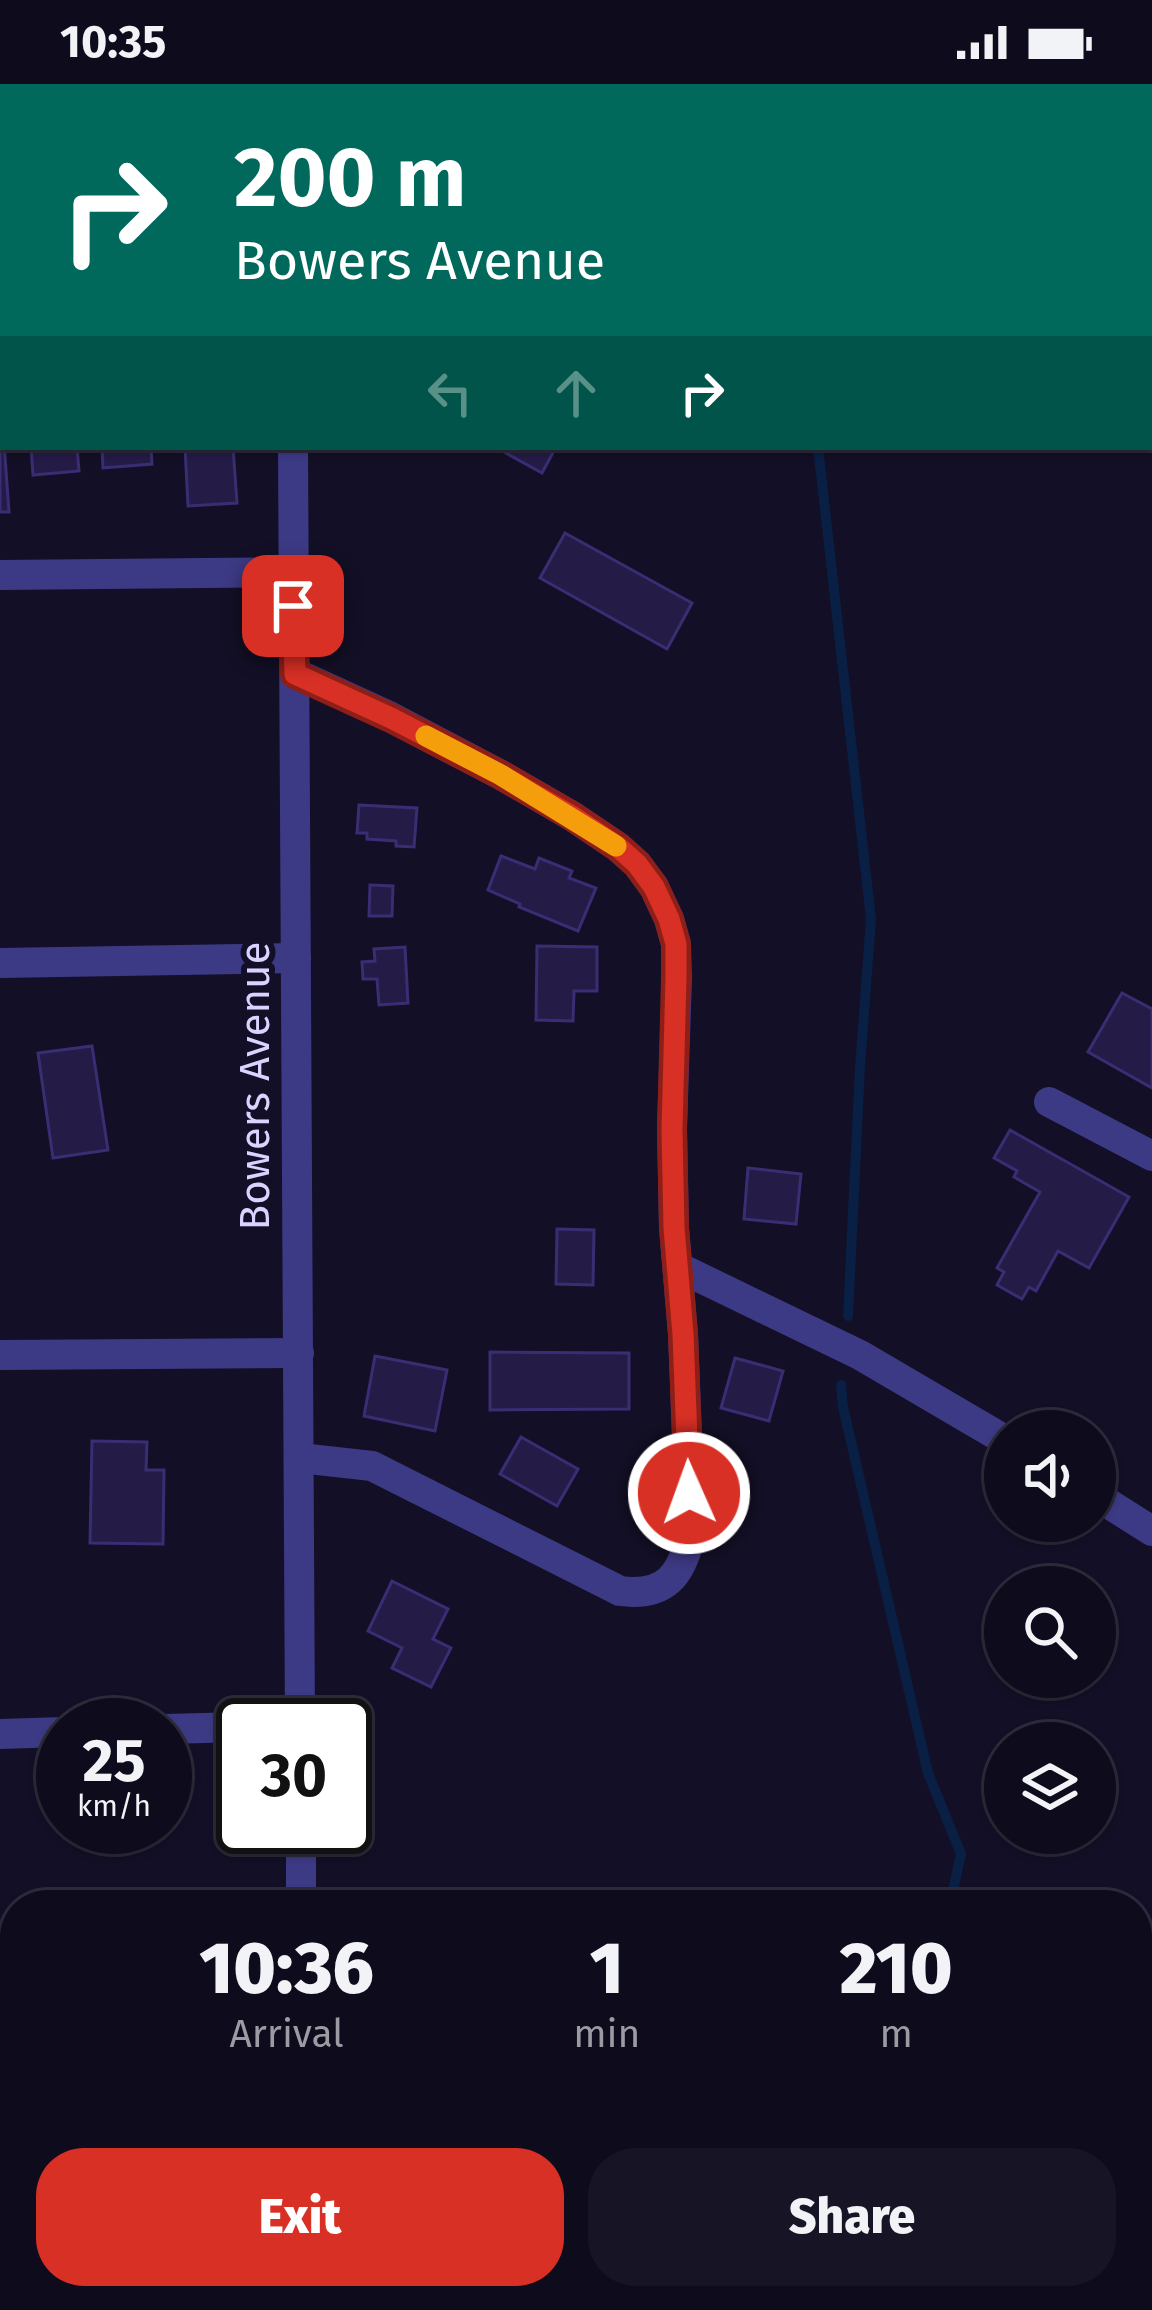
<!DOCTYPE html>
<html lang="en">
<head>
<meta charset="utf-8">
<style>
  :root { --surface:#0e0b1c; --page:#171425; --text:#f1f3f6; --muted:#9b9ba3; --line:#2e2b3b; --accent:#d93025 }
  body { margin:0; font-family:"Fira Sans",sans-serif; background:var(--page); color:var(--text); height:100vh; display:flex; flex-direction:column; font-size:45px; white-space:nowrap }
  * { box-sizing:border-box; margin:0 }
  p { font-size:39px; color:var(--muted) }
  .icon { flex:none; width:66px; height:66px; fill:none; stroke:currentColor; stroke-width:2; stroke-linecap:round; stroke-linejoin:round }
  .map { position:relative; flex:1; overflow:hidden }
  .panel { position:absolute; left:0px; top:1806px; width:1152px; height:420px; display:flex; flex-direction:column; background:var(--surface); border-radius:48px 48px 0 0; box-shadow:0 3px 9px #0004,0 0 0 3px var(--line) }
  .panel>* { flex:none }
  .banner { position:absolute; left:0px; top:0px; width:1152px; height:366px; box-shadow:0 3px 9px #0004,0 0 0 3px var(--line); background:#00695c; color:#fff; overflow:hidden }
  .controls { position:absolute; left:984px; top:1326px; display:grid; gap:24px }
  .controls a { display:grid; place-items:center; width:132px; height:132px; border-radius:50%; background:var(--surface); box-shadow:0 3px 9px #0004,0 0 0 3px var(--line); font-size:60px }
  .speed { position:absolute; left:36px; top:1614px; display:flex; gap:24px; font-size:60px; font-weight:700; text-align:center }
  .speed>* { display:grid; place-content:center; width:156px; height:156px; border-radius:50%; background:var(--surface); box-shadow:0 3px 9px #0004,0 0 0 3px var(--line); line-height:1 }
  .speed small { font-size:30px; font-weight:400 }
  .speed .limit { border:6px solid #111; border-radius:18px; background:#fff; color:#111 }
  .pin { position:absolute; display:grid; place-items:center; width:102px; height:102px; color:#fff; margin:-51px; border-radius:24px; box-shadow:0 6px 18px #0006 }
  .me { position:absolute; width:132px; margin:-66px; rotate:358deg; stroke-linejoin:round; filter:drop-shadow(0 0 9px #0008) }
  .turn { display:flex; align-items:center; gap:42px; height:252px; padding:0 36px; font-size:54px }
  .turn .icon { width:156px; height:156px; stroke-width:2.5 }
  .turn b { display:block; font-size:84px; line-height:102px }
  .lanes { display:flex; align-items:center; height:114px; padding:0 36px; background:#0003; justify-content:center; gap:60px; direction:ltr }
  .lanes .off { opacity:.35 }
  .eta { display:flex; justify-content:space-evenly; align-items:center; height:204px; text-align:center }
  .eta b { font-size:72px; font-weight:800; line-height:84px }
  .action { display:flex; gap:24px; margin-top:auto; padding:24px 36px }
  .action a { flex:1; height:138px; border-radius:48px; background:var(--accent); color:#fff; font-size:48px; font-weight:800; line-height:138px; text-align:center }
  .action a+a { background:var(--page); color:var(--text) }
  .status { display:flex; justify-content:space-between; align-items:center; height:84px; padding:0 60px; background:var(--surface); direction:ltr }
  .status svg { height:33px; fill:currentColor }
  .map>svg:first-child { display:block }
</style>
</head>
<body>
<div class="status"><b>10:35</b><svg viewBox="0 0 49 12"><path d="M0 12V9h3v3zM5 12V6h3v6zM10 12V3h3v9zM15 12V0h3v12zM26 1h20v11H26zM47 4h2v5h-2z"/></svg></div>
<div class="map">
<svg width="1152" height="2226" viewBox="0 0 1152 2226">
  <rect width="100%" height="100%" fill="#130f26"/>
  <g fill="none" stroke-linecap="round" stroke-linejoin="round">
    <!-- stream -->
    <g stroke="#0a1f44" stroke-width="10">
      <path d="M774,0l1,3"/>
      <path d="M818,363l53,472 -11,148 -12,249"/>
      <path d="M841,1301l2,22 85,366 33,81 -10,45 13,6"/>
      <path d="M798,2226l7,-15"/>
    </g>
  </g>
  <!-- building -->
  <g fill="#241b47" stroke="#3b2d73" stroke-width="3">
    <path d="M0,345h3l6,83h-9z"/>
    <path d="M31,363h46l2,24 -46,4z"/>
    <path d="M102,363h49l1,17 -49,4z"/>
    <path d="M185,363h48l4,56 -49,3z"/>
    <path d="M495,363h61l-14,26z"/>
    <path d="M565,449l127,70 -25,46 -127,-71z"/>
    <path d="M359,721l58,3 -3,39 -18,-1v-5l-29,-2v-6h-10z"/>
    <path d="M501,772l34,13 4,-11 33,13 -3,7 27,10 -18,43 -59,-24 1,-3 -32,-14z"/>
    <path d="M370,801l23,1 -1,30h-23z"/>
    <path d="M537,862l60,1v44h-23l-1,30 -37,-1z"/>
    <path d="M405,863l3,56 -29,2 -2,-26h-14l-1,-17 13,-1 -1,-12z"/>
    <path d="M1122,909l30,16v79l-64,-36z"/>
    <path d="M92,962l16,104 -55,8 -15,-105z"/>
    <path d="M1010,1046l119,67 -40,71 -31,-17 -22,40 -7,-4 -7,12 -25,-14 7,-13 -7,-4 43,-76 -26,-15 3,-6 -23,-13z"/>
    <path d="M748,1084l53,6 -5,50 -52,-5z"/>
    <path d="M557,1145l37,1 -1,55 -37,-1z"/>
    <path d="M490,1268l139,1v56l-139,1z"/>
    <path d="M375,1272l72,14 -12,61 -71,-15z"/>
    <path d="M735,1274l48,13 -14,50 -48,-13z"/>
    <path d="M521,1353l57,32 -21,37 -57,-32z"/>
    <path d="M92,1357l55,1 -1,28h18l-1,74 -73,-1z"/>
    <path d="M392,1497l56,28 -15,30 18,9 -20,39 -39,-19 10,-20 -34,-17z"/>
    <path d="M117,2211h55l1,15h-56z"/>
  </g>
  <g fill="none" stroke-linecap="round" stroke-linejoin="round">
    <!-- path -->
    <path stroke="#2fb8b0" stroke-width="6" stroke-dasharray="6 9" stroke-linecap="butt" d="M626,0v3"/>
    <!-- service -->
    <path stroke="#3d3a85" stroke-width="18" d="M912,0v3"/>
    <!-- minor -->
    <g stroke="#3d3a85" stroke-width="30">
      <path d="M293,363l7,1278"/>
      <path d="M0,491l293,-3"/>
      <path d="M295,589l96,44 110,58 71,41 46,31 19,17 17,23 15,32 7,25 1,34 -5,151 2,99 9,106 8,199c-9,42 -25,64 -71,58l-248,-125 -72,-8"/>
      <path d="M0,879l296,-5"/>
      <path d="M1049,1018l103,54"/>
      <path d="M678,1183l182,88 145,85"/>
      <path d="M0,1271l299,-2"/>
      <path d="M1095,1411l57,36"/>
      <path d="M165,1645l78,-2"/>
      <path d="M0,1650l63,-2"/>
      <path d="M301,1743v78"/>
      <path d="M0,2052h15"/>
      <path d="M304,2211v15"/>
      <path d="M1025,2211l28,15"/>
    </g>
    <!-- tertiary -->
    <g stroke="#3d3a85" stroke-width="30">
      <path d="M1149,95h3"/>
      <path d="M0,101h3"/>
    </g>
  </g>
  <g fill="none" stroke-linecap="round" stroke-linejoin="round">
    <defs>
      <path id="route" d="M293,522l2,68 96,44 110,57 71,41 46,31 19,17 17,23 15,32 7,25v34l-4,152 2,98 9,106 6,159"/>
    </defs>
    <!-- route casing -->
    <use href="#route" stroke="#8d1f18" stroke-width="30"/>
    <!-- route -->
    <use href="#route" stroke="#d93025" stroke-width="21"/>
    <!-- slow -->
    <path stroke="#f59e0b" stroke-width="21" d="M426,652l75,39 115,71"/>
  </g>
  <g text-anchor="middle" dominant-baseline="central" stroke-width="12" stroke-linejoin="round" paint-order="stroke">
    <!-- street labels -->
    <g font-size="42" fill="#d9d4ff" stroke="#130f26">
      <text transform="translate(255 1002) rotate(-90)">Bowers Avenue</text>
    </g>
  </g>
</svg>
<div class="controls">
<a><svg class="icon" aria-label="sound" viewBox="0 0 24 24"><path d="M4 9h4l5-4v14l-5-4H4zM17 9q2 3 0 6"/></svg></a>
<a><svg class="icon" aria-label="search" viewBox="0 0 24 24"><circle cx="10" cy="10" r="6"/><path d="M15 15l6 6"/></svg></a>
<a><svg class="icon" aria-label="layers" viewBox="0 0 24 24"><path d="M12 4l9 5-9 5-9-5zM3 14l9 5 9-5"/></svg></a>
</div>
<div class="speed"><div>25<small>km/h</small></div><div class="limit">30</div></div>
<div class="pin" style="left:293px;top:522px;background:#d93025"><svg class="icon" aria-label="arrive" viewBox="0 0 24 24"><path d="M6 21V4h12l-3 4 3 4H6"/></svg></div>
<svg class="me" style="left:689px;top:1409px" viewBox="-20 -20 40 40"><circle r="17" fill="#d93025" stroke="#fff" stroke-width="3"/><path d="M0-11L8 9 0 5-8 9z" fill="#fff"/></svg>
<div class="banner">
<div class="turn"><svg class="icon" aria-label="right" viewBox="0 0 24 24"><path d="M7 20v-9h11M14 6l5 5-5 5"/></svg><div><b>200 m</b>Bowers Avenue</div></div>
<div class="lanes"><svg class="icon off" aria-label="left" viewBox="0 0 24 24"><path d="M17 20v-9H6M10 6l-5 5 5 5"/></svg><svg class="icon off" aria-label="ahead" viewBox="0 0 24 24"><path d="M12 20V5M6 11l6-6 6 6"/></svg><svg class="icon" aria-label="right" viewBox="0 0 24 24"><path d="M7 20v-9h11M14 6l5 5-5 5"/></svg></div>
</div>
<section class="panel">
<div class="eta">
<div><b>10:36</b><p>Arrival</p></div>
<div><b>1</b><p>min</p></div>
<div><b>210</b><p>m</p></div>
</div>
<div class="action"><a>Exit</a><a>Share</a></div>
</section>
</div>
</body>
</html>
